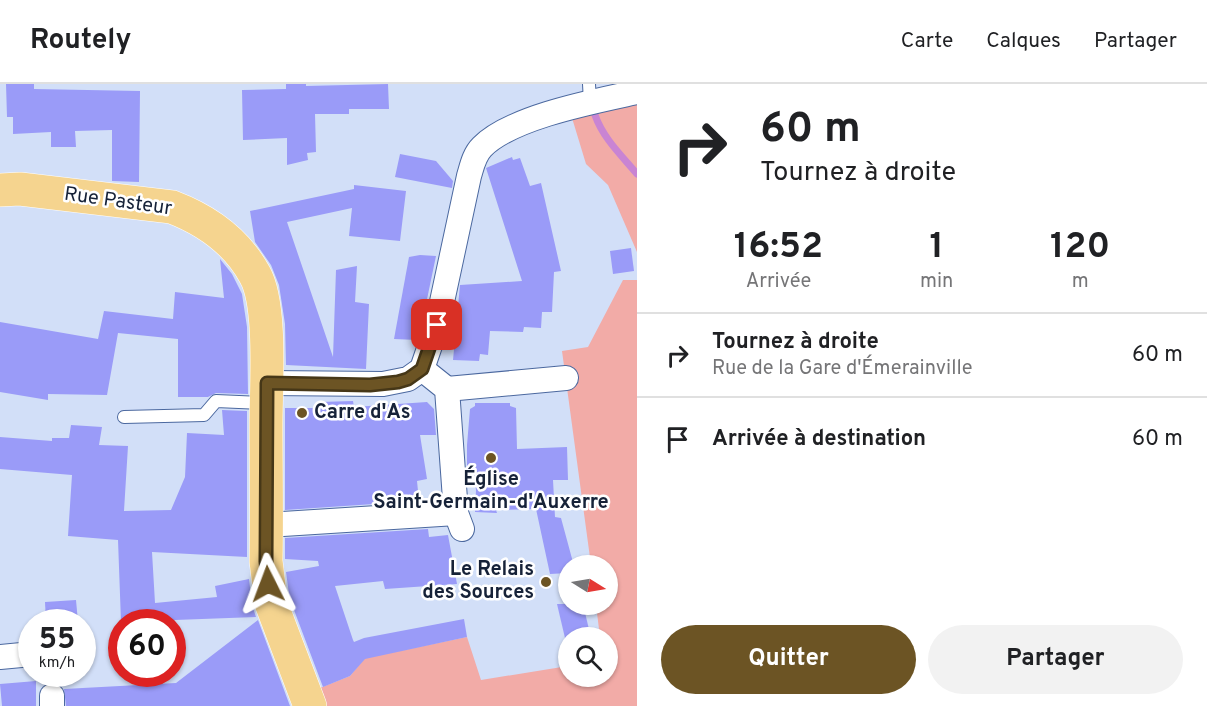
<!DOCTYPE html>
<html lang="fr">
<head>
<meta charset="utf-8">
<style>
  :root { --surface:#fff; --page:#f2f2f2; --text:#202124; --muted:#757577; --line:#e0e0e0; --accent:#6c5424 }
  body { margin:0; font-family:Overpass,sans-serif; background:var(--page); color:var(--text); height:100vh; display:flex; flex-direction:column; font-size:22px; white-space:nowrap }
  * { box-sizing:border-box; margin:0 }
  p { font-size:20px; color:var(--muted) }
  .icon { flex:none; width:33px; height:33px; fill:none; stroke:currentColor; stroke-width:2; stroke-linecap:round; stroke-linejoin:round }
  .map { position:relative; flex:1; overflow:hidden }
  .drawer { display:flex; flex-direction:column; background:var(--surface); width:570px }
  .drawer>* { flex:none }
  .top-card { background:#fff; color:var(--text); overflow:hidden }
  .needle { width:39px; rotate:101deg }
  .controls { position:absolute; left:558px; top:471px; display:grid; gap:12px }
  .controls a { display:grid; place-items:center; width:60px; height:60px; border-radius:50%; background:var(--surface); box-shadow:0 2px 4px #0004; font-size:30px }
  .speed { position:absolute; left:18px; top:525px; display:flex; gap:12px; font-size:30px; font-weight:700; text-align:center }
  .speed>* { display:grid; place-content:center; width:78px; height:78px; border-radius:50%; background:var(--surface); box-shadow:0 2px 4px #0004; line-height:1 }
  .speed small { font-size:15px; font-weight:400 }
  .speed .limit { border:9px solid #d22; background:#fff; color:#111 }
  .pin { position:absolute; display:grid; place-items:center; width:51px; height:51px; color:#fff; margin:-26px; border-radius:12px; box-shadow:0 3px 9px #0006 }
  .me { position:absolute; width:66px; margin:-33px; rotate:357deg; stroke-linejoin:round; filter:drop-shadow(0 0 4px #0008) }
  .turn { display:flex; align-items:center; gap:21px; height:126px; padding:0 24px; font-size:27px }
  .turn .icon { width:78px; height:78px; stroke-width:2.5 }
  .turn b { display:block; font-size:42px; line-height:51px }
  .eta { display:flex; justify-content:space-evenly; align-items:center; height:102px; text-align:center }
  .eta b { font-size:36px; font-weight:700; line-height:42px }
  .button { display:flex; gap:12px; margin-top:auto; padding:12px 24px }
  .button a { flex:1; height:69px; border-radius:36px; background:var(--accent); color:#fff; font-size:24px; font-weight:700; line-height:69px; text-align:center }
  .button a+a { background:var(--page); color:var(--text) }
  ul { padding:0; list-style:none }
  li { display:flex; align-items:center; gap:18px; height:84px; padding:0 24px; border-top:2px solid var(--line) }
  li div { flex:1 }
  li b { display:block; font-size:22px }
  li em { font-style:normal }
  header { display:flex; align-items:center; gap:36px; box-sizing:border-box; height:84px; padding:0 30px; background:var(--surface); border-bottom:2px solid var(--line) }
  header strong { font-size:28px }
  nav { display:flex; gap:33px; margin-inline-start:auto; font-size:21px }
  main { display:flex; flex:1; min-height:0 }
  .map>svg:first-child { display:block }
</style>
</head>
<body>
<header>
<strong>Routely</strong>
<nav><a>Carte</a><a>Calques</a><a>Partager</a></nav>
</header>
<main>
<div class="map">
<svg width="637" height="622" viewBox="0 0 637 622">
  <rect width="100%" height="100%" fill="#d2dff8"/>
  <!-- green -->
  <g fill="#f2aba7">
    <path d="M637,8v160l-29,-67 -22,-21 -17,-56z"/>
    <path d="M623,196h14v426h-327l10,-18 30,-12 15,-18 102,-21 14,43 87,-14v10h40v-38l-8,-1 -4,-32 12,-1v-38l-17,-1 -29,-214 26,-4z"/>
  </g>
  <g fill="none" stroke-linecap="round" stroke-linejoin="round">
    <!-- stream -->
    <path stroke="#c984d3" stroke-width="7" d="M595,31c8,23 26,40 42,59"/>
  </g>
  <!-- building -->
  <g fill="#9a9bf8">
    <path d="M6,0h28v5l106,2 -1,91 -27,-1v-51l-37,1 1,16h-25v-15l-38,2v-17h-6z"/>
    <path d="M286,0h20v2l82,-2 1,25h-40v5h-34l1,38 -9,1 1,7 -21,5v-27l-44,2 -1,-50 44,-1z"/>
    <path d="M400,70l36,7 17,20 -1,7 -57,-11z"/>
    <path d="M512,73l1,3 7,-2 10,28 11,-3 20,88 -7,1 -2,40h-10l-1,16 -17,-1 -1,5 -33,-1 -2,24 -8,-1 -1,7 -26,-1 7,-75 62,-4 -36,-113z"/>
    <path d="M354,101l52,6 -6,50 -51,-5 3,-28 -65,14 46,135 3,-87 21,-4 -2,36 14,2 -3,65 -80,-4 -1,-41 -6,-39 -8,-20 -16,-23 -5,-31 104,-22z"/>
    <path d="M631,164l3,23 -21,3 -3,-23z"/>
    <path d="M420,171l16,1 -15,72 -4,12 -23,-1 15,-82z"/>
    <path d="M220,175l12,15 10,20 5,33 1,67 -32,-1 -8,4h-30v-58l-60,-6 -11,62 -59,-1v6l-48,-8v-70l98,17 6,-28 69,8 2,-27 49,6z"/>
    <path d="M353,317l1,6 73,-5 7,7 2,26h-16l7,44 -10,2 2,20 -134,9v-102h34l1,-6z"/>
    <path d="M475,319h35v3l6,2 1,41 50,-2 1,33h-15l2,37 6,1 13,48h-6v7l-18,1 -14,-65 -40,1 1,3 -22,-1 1,-22 -3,-22h-6v-23l3,-36 5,-3z"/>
    <path d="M222,326l25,1v146l-95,-5 3,51 62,-6 -2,-11 34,-7 3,26 4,12 -135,5 -3,-82 -50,-4 4,-61 -72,-6v-32l52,4v-3h17l2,-13 31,2 -3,18 29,1 -4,65 47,-1 14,-33 2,-44 37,2z"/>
    <path d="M428,445l1,8 19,-2 9,49 -72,5 -2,-8 -48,5 18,54 1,2 10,-4 100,-19 3,18 -102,22 -15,17 -27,11 -29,-77 -5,-16 -3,-22 33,-6 -1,-5 -33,-2v-21z"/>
    <path d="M76,516l2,22h-32l-1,-20z"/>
    <path d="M557,520h26l8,34h-26z"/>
    <path d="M258,536l32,86h-224l-2,-17 112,-6z"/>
    <path d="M36,597v25h-34l-2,-22z"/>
  </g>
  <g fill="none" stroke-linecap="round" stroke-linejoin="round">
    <defs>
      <g id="service">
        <path d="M589,0l1,18"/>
        <path d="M124,333l80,-2 12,-14 49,2"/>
      </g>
      <g id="minor">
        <path d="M422,285l25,20 9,124 6,16"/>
        <path d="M267,299l116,1 25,-5 14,-10 15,-44 32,-149c3,-10 5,-21 13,-29 29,-30 114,-46 155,-55"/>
        <path d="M447,305l119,-11"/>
        <path d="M267,441l189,-12"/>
        <path d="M0,573l32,-3"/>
        <path d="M52,612v10"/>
      </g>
      <path id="primary" d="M0,106l20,-1 152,18c34,13 65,35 83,68 17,30 11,112 11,149 0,46 1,91 0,137l5,42 39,103"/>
    </defs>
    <!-- service casing -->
    <use href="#service" stroke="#4b689f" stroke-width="14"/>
    <!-- minor casing -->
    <use href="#minor" stroke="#4b689f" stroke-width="26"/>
    <!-- primary casing -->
    <use href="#primary" stroke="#fff" stroke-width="34"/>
    <!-- service -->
    <use href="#service" stroke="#fff" stroke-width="12"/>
    <!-- minor -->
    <use href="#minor" stroke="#fff" stroke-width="24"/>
    <!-- primary -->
    <use href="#primary" stroke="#f5d48f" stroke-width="33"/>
  </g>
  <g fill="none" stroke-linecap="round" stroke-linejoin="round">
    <defs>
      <path id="route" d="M268,500l-2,-23 1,-178 103,2 28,-3 10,-3 14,-10 15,-44"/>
    </defs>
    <!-- route casing -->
    <use href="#route" stroke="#463717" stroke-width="15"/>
    <!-- route -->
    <use href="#route" stroke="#6c5424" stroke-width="10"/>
  </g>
  <!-- markers -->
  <g fill="#6c5424" stroke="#fff" stroke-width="2">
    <circle cx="302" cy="329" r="6"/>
    <circle cx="491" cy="374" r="6"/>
    <circle cx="546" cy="498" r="6"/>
  </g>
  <g text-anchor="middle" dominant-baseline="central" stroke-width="5" stroke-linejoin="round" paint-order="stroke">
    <!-- street labels -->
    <g font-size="20" fill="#162238" stroke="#fff">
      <text transform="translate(118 118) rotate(8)">Rue Pasteur</text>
    </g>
    <!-- poi labels -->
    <g font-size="20" font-weight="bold" fill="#162238" stroke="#fff" text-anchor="start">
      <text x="314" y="329">Carre d'As</text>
      <text x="491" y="396" text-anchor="middle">Église<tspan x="491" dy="23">Saint-Germain-d'Auxerre</tspan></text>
      <text x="534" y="486" text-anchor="end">Le Relais<tspan x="534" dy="23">des Sources</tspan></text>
    </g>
  </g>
</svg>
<div class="controls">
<a><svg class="needle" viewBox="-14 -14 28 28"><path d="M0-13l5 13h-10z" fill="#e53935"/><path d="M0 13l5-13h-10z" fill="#757577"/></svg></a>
<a><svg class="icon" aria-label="search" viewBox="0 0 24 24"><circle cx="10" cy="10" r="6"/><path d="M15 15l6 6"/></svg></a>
</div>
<div class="speed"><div>55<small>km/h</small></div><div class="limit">60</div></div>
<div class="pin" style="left:437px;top:241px;background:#d93025"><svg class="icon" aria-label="arrive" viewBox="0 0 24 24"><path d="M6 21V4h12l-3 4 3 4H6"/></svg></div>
<svg class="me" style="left:268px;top:500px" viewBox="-20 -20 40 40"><path d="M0-17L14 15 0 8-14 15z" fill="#6c5424" stroke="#fff" stroke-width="4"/></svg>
</div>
<section class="drawer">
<div class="top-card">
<div class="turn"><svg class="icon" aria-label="right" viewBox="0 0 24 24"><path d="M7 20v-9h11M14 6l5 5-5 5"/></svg><div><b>60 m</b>Tournez à droite</div></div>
</div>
<div class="eta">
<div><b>16:52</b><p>Arrivée</p></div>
<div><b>1</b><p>min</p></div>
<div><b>120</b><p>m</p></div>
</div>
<ul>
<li><svg class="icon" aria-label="right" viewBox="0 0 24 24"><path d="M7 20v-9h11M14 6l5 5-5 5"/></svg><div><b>Tournez à droite</b><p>Rue de la Gare d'Émerainville</p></div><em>60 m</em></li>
<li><svg class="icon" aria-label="arrive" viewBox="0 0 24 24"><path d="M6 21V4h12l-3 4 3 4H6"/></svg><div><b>Arrivée à destination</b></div><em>60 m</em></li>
</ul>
<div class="button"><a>Quitter</a><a>Partager</a></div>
</section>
</main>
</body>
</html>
